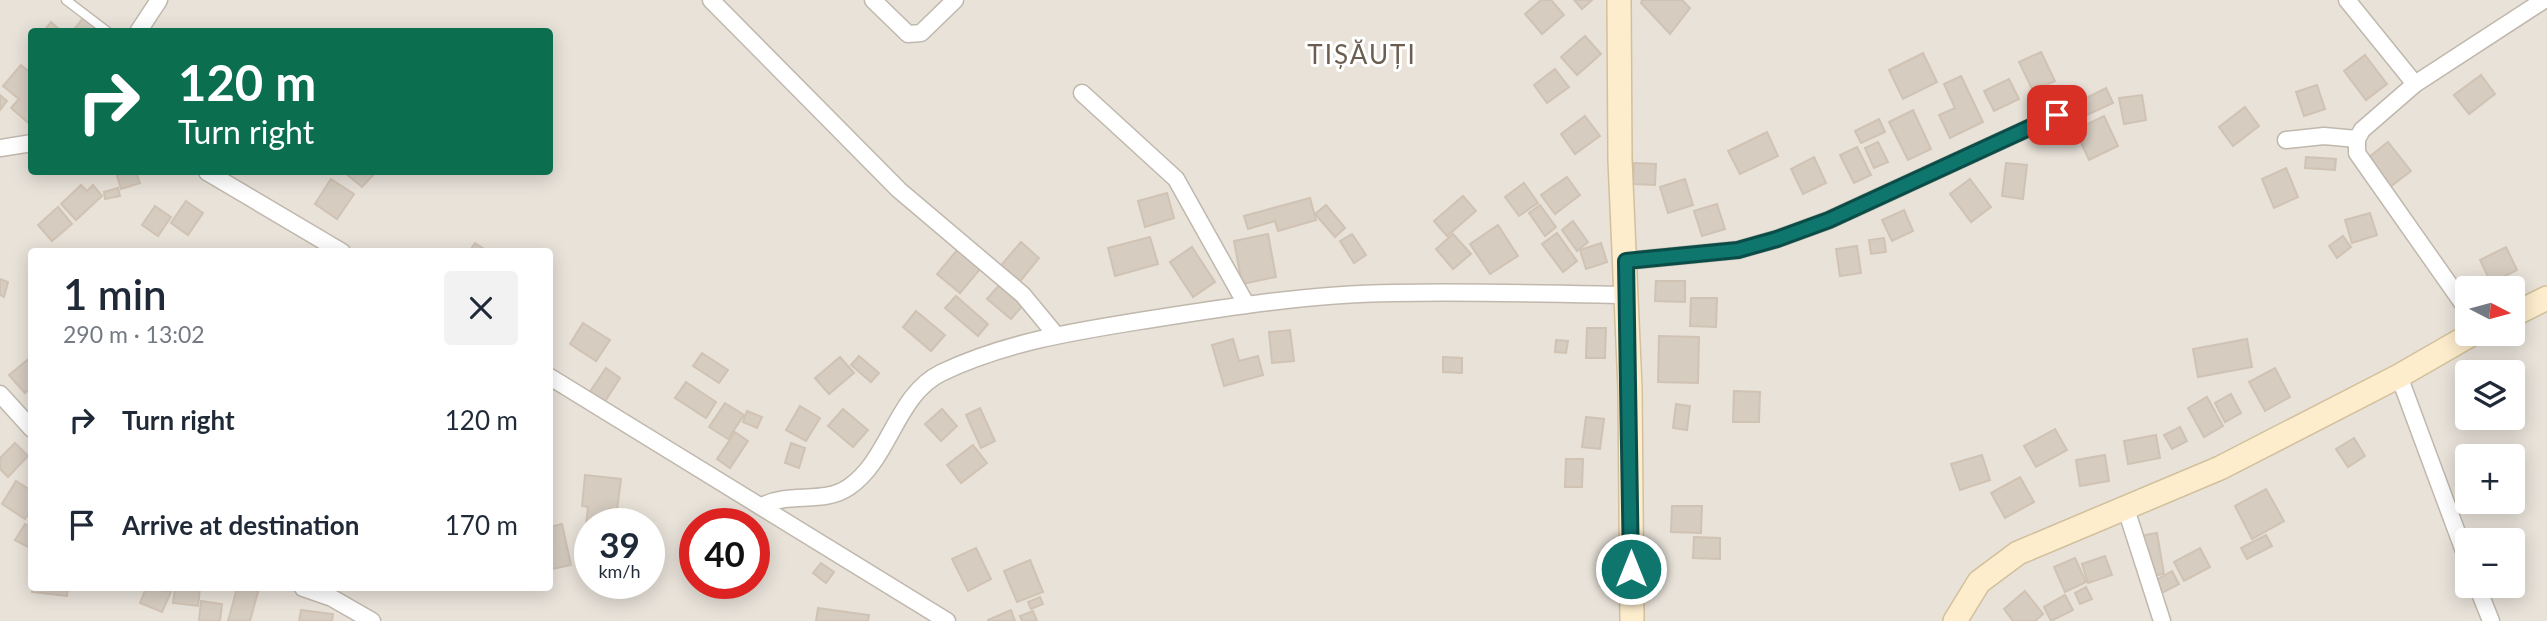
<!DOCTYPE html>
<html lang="en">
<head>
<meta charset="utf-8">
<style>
  :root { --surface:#fff; --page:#f2f2f3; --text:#1f2937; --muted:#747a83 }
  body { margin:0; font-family:Lato,sans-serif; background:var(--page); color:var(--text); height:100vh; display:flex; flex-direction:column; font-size:26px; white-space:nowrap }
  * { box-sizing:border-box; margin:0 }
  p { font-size:23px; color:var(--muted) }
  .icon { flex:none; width:38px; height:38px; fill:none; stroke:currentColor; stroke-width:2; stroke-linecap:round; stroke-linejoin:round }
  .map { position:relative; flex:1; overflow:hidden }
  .panel { position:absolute; left:28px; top:248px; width:525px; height:343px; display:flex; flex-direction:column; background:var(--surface); border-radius:7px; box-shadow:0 4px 18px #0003 }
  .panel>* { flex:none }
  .hud { position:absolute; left:28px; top:28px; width:525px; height:147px; border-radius:7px; box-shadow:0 4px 18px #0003; background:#0b6e4f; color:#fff; overflow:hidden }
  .needle { width:46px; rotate:96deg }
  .controls { position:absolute; left:2455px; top:276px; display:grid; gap:14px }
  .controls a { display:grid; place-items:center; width:70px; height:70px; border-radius:7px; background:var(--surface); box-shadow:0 4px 18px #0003; font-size:35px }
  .speed { position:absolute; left:574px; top:508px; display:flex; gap:14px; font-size:35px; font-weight:700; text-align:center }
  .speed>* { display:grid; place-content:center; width:91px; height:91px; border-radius:50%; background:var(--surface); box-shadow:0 4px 18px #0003; line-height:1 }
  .speed small { font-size:18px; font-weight:400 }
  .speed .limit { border:10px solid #d22; background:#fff; color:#111 }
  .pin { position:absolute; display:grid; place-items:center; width:60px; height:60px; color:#fff; margin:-30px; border-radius:14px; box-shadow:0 4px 10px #0006 }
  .me { position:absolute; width:77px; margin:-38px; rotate:0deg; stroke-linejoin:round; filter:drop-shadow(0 0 5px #0008) }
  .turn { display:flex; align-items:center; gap:24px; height:147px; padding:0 35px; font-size:32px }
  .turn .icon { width:91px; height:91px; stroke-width:2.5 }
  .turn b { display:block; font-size:49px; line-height:60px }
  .round { display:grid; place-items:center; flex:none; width:74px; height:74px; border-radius:7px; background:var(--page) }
  .overview { display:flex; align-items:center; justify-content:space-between; height:119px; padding:0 35px }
  h1 { font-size:42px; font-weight:600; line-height:52px }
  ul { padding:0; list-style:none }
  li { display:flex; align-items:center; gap:21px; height:105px; padding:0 35px }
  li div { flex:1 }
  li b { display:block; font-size:26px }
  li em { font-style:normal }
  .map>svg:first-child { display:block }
</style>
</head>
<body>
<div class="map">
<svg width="2547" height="621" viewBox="0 0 2547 621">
  <rect width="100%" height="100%" fill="#f5f1eb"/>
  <!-- residential -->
  <path fill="#e8e2d9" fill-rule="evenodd" d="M0,0h2547v621h-2547zM32,32h518v140h-518zM32,252h518v336h-518zM2468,289h45v45h-45zM2468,373h45v45h-45zM2468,457h45v45h-45zM590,523h59v60h-59zM695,523h59v60h-59zM2468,541h45v45h-45z"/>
  <!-- building -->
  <g fill="#d6ccc0" stroke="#d1c3b4" stroke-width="2">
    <path d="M1541,0h10l13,15 -22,19 -17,-20z"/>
    <path d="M1574,0h18l-10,9z"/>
    <path d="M1642,0h40l8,8 -20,26 -29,-31z"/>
    <path d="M84,17l17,15h-29z"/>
    <path d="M51,22l11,10h-19z"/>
    <path d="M1585,36l16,18 -24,21 -16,-18z"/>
    <path d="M2041,52l14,29 -22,10 -14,-29z"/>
    <path d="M1923,53l14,29 -34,17 -14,-29z"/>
    <path d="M2365,55l22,29 -21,16 -22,-29z"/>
    <path d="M21,65l11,9 -3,24 3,28 -21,-18 8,-9 -16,-13z"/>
    <path d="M1555,69l14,18 -22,16 -13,-18z"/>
    <path d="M2481,75l14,19 -26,20 -15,-19z"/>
    <path d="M1961,76l22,46 -33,16 -11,-23 16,-7 -11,-24z"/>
    <path d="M2009,79l10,20 -25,12 -10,-20z"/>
    <path d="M2317,85l8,24 -21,7 -8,-24z"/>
    <path d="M2106,88l7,15 -26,12 -7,-14z"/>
    <path d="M0,95l7,6 -7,9z"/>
    <path d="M2142,95l4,25 -22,4 -5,-26z"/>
    <path d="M2245,107l14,19 -26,20 -14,-19z"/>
    <path d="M1913,110l18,39 -23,11 -19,-38z"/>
    <path d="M1585,116l15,20 -25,18 -14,-20z"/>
    <path d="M2104,116l14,30 -29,14 -14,-30z"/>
    <path d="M1879,119l6,13 -24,11 -6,-12z"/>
    <path d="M1767,132l11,24 -38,18 -12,-23z"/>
    <path d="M1878,142l10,20 -14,6 -9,-20z"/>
    <path d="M2388,142l23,29 -21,16 -22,-29z"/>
    <path d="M1857,147l14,28 -17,8 -14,-28z"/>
    <path d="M1814,157l12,26 -23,11 -12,-25z"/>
    <path d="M2306,157l30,2 -1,11 -30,-2z"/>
    <path d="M1634,163l22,1 -1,21 -22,-1z"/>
    <path d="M2006,163l21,2 -4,34 -21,-3z"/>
    <path d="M2286,168l12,29 -24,11 -12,-29z"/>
    <path d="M116,172h20l4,11 -19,6z"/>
    <path d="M344,172h32l-14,15z"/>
    <path d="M1567,177l13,18 -25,19 -14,-19z"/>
    <path d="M331,179l23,15 -17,25 -22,-15z"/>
    <path d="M1685,179l8,26 -25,8 -8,-26z"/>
    <path d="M1970,179l21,28 -20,15 -21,-28z"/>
    <path d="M1524,183l14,20 -19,13 -14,-19z"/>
    <path d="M81,185l6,6 6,-6 9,11 -26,24 -15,-16z"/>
    <path d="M118,188l2,8 -15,3 -1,-7z"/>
    <path d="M1167,193l7,25 -29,9 -7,-26z"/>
    <path d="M1463,196l13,15 -29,25 -13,-15z"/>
    <path d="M1310,198l6,22 -38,11 -3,-10 -27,8 -4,-13z"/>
    <path d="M186,201l17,12 -15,22 -17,-12z"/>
    <path d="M1717,204l8,25 -23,7 -8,-25z"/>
    <path d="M1326,205l19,23 -10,9 -20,-23z"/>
    <path d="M1540,205l16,22 -11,9 -16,-23z"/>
    <path d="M155,206l16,11 -13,19 -16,-11z"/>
    <path d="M58,207l14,17 -20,17 -14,-16z"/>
    <path d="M1904,210l9,21 -21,10 -10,-21z"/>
    <path d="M2370,213l7,22 -25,8 -7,-23z"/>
    <path d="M1573,221l15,21 -11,9 -15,-21z"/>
    <path d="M1498,225l20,31 -28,18 -20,-30z"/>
    <path d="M1557,233l20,28 -14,11 -21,-28z"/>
    <path d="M1268,234l8,43 -34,7 -8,-43z"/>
    <path d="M1352,234l14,21 -12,8 -14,-22z"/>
    <path d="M1453,234l18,20 -18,15 -17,-20z"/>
    <path d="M2343,236l8,11 -14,11 -8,-12z"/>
    <path d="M1150,237l8,27 -43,12 -7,-28z"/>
    <path d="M1884,238l2,14 -15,2 -2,-14z"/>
    <path d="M1021,242l18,16 -22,27 -19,-16z"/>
    <path d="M475,243l14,9h-20z"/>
    <path d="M1601,243l6,19 -21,7 -6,-19z"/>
    <path d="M1857,246l4,27 -21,3 -4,-27z"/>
    <path d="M1192,247l23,35 -22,15 -23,-35z"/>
    <path d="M2506,247l11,23 -26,13 -11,-23z"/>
    <path d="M958,249l23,19 -21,25 -23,-19z"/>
    <path d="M0,279l8,3 -4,15 -4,-2z"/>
    <path d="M1656,281h29v21l-30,-1z"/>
    <path d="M1002,282l24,20 -15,17 -24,-20z"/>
    <path d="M956,296l32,28 -10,12 -33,-28z"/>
    <path d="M1691,298h26l-1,29 -26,-1z"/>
    <path d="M916,311l29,24 -14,16 -28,-24z"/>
    <path d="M583,323l27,17 -14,21 -26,-17z"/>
    <path d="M1587,328h19l-1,30h-19z"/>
    <path d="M1290,330l4,31 -22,2 -3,-31z"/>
    <path d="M1659,336l40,1 -1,46 -40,-1z"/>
    <path d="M1233,339l6,22 19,-5 5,19 -39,11 -12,-41z"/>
    <path d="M2247,339l5,28 -54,10 -5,-28z"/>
    <path d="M1556,340l12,1 -2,12 -11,-1z"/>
    <path d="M702,353l26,17 -9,13 -26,-17z"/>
    <path d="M32,356v31l-7,6 -16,-18z"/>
    <path d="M859,356l20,17 -8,9 -20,-17z"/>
    <path d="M840,357l14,16 -25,21 -14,-16z"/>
    <path d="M1443,357l19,1v15l-19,-1z"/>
    <path d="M606,368l14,10 -18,28 -15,-10z"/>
    <path d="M2275,368l15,29 -25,14 -16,-29z"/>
    <path d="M686,382l30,20 -10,16 -31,-20z"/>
    <path d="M1734,391l26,1 -1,30h-26z"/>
    <path d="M2231,394l10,19 -16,9 -10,-19z"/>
    <path d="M2207,397l16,29 -19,11 -16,-29z"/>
    <path d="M725,403l19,12 -16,24 -19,-12z"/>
    <path d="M1676,404l14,2 -3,24 -14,-2z"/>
    <path d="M800,406l20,12 -14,23 -20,-11z"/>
    <path d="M980,408l15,33 -14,7 -15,-33z"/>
    <path d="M843,409l25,21 -15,17 -25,-21z"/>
    <path d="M942,409l15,17 -16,15 -16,-17z"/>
    <path d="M747,411l15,6 -5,11 -14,-6z"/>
    <path d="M1586,417l18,2 -4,30 -18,-2z"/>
    <path d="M2180,427l7,14 -15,8 -8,-14z"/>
    <path d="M2055,429l12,21 -31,17 -12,-21z"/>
    <path d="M735,432l13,9 -18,27 -13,-9z"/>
    <path d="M2156,435l4,23 -32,6 -4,-23z"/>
    <path d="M2354,438l11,18 -17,11 -12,-18z"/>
    <path d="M15,443l13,13 -20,21 -8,-8v-11z"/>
    <path d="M791,443l14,5 -6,20 -14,-5z"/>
    <path d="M973,445l14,18 -26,20 -14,-18z"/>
    <path d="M1982,455l8,25 -30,10 -9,-26z"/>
    <path d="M2105,455l4,26 -29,5 -4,-26z"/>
    <path d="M1566,459h17l-1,28h-17z"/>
    <path d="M585,475l36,4 -4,31 -8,-1 -1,14 -22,2 2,-18 -6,-1z"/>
    <path d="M2020,477l14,25 -29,16 -14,-25z"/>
    <path d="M16,481l16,10v18l-7,10 -23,-15z"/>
    <path d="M2266,489l18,32 -32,18 -17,-33z"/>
    <path d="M1672,506h30l-1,27 -30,-1z"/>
    <path d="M25,524l7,4v21l-17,-9z"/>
    <path d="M562,524l9,41 -19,4 -2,-42z"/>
    <path d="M2157,533l7,41 -18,3 -7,-41z"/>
    <path d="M2266,535l6,11 -25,13 -6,-11z"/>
    <path d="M1694,537l26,1v21l-27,-1z"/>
    <path d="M976,548l15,31 -23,12 -16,-32z"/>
    <path d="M2200,548l10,19 -26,14 -10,-19z"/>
    <path d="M2105,556l7,19 -24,8 -6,-19z"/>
    <path d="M2075,558l11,24 -21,10 -11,-25z"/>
    <path d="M1030,560l13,32 -26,10 -13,-31z"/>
    <path d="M821,563l13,9 -8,11 -13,-10z"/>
    <path d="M2172,571l7,13 -23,12 -7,-12z"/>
    <path d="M2086,587l6,12 -12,5 -5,-11z"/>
    <path d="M33,588h35l-1,8 -35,-4z"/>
    <path d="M146,588l25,4 -9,20 -22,-9z"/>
    <path d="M175,588h25l-2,18 -25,-3z"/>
    <path d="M237,588h22l-9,33h-22z"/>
    <path d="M2025,591l18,23 -8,7h-22l-9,-12z"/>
    <path d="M2065,595l8,15 -22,11 -7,-14z"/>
    <path d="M1040,597l3,7 -12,5 -3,-7z"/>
    <path d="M201,601l21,3 -2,17h-21z"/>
    <path d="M818,608l51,7 -1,6h-52z"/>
    <path d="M301,610l32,4 -1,7h-33z"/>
    <path d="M1011,610l4,11h-27v-1z"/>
    <path d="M1033,611l4,10h-15l-2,-5z"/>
  </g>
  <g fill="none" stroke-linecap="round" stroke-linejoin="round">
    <defs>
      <path id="lane" d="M66,0l42,32"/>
      <g id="street">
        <path d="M711,0l188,190 124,105 33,40"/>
        <path d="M873,0l35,34 13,-1 34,-33"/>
        <path d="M2347,0l68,84"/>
        <path d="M138,32l21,-32"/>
        <path d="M1082,93l94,86 70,125"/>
        <path d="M2286,140l38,-4 33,3"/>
        <path d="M0,148l32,-5"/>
        <path d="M207,172l135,80"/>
        <path d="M1626,261l112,-11 39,-11 52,-19 228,-105"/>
        <path d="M2468,311l-111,-158v-14l5,-9 53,-46 129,-84"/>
        <path d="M2399,376l69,186"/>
        <path d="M550,377l397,244"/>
        <path d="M0,394l32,35"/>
        <path d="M762,506c28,-15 61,-1 87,-19 41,-28 47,-92 92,-114 64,-31 136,-42 205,-53 82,-13 164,-26 248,-27 77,-2 155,1 233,2"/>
        <path d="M2126,509l36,112"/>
        <path d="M2477,586l14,35"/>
        <path d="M303,588l29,10 40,23"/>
      </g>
      <g id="secondary">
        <path d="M1619,0l1,160 10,228 2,233"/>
        <path d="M2513,315l34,-17"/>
        <path d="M1955,621l24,-39 39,-29 202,-85 179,-92 73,-42"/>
      </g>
    </defs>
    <!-- lane casing -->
    <use href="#lane" stroke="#c0b8ad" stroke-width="11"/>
    <!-- street casing -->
    <use href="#street" stroke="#c0b8ad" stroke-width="19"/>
    <!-- secondary casing -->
    <use href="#secondary" stroke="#d2c09c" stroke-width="26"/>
    <!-- lane -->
    <use href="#lane" stroke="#fff" stroke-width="8"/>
    <!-- street -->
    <use href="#street" stroke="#fff" stroke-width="16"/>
    <!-- secondary -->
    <use href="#secondary" stroke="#fdedcd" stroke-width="23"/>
  </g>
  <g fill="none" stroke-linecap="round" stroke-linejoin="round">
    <defs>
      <path id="route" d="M1631,569l-5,-308 112,-11 39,-11 52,-19 228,-105"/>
    </defs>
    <!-- route casing -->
    <use href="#route" stroke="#0a4d48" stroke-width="18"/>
    <!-- route -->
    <use href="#route" stroke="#0f766e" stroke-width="12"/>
  </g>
  <g text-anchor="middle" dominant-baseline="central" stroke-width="6" stroke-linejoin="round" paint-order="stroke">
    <!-- quarter labels -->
    <g font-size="26" letter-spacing="2" fill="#6b5e50" stroke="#fff">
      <text x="1362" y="54">TIȘĂUȚI</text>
    </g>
  </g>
</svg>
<div class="controls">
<a><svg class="needle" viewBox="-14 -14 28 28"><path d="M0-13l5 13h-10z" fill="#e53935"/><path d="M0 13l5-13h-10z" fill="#747a83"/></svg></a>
<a><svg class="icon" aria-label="layers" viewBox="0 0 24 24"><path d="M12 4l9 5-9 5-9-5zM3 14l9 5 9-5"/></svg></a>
<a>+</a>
<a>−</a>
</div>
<div class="speed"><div>39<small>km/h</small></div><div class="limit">40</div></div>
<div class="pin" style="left:2057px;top:115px;background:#d93025"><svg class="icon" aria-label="arrive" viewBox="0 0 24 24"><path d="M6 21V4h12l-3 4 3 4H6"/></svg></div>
<svg class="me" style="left:1631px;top:569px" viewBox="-20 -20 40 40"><circle r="17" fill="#0f766e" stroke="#fff" stroke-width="3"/><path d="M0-11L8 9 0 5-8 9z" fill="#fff"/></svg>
<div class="hud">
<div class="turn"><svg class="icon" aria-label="right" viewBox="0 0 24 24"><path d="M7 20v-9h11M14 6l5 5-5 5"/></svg><div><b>120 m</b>Turn right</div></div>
</div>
<section class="panel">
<div class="overview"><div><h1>1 min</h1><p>290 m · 13:02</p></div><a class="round"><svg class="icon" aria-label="close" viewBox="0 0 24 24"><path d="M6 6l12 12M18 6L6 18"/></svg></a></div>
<ul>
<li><svg class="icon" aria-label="right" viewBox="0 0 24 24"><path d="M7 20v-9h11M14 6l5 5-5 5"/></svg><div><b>Turn right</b></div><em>120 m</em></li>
<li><svg class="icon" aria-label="arrive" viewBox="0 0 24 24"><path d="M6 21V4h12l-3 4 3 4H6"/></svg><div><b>Arrive at destination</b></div><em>170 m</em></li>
</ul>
</section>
</div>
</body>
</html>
